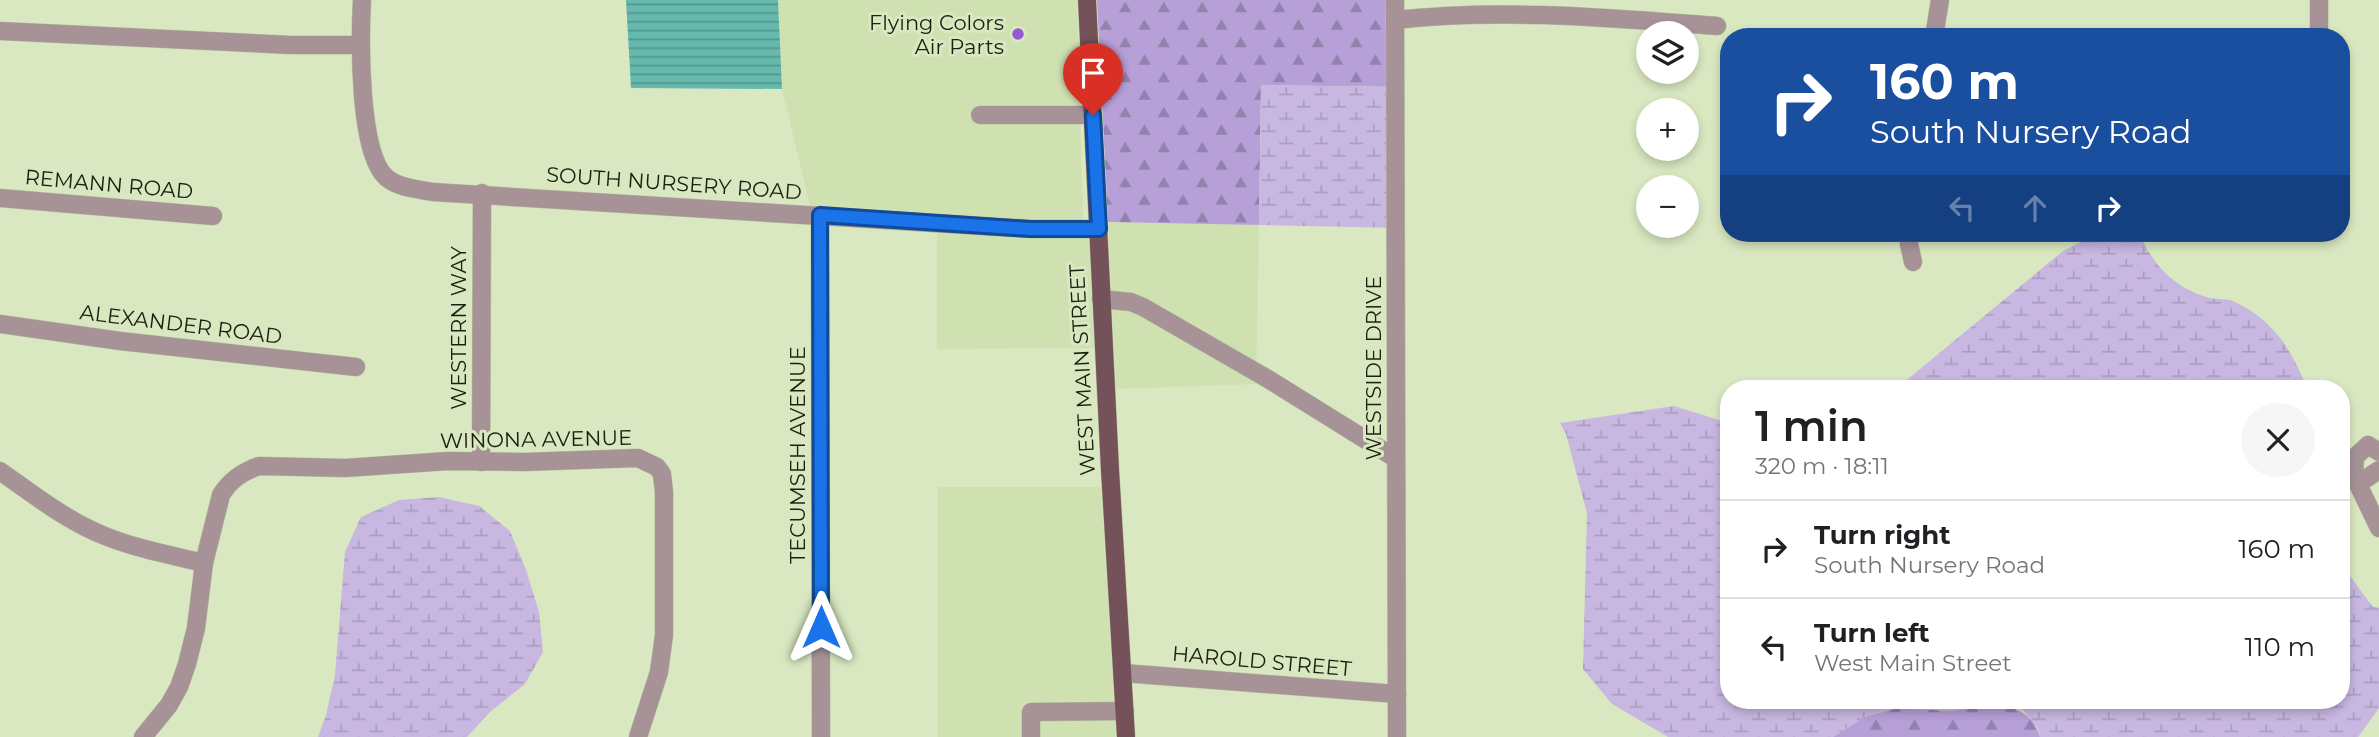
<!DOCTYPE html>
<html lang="en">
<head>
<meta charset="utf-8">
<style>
  :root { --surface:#fff; --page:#f6f6f6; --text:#202124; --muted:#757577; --line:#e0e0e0 }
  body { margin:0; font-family:Montserrat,sans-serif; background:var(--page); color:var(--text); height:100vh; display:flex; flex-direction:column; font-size:26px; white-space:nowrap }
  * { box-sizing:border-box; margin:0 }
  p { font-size:23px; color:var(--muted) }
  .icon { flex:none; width:38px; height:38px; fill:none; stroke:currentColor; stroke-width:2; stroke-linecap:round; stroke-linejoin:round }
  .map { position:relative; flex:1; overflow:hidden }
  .panel { position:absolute; left:1720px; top:380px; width:630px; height:329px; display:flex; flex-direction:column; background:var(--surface); border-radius:28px; box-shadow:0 4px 10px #0003 }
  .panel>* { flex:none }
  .hud { position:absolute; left:1720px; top:28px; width:630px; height:214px; border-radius:28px; box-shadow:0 4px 10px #0003; background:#1a4fa0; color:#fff; overflow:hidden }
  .fabs { position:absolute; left:1636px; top:21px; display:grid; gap:14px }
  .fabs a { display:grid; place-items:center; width:63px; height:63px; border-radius:50%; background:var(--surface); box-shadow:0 4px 10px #0003; font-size:35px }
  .pin { position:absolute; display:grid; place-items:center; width:60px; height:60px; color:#fff; margin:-72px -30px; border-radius:50% 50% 50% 0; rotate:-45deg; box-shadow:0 0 7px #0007 }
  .pin .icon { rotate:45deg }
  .me { position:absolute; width:77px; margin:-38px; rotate:0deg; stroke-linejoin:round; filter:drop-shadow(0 0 5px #0008) }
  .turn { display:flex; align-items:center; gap:24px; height:147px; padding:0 35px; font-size:32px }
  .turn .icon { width:91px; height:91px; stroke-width:2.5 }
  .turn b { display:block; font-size:49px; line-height:60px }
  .lanes { display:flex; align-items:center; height:66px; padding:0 35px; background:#0003; justify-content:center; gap:35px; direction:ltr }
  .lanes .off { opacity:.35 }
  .round { display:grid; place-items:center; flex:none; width:74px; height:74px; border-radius:37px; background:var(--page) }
  .head { display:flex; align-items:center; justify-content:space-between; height:119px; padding:0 35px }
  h1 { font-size:42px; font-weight:600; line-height:52px }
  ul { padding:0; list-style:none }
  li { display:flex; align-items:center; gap:21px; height:98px; padding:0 35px; border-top:2px solid var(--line) }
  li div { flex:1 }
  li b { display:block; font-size:26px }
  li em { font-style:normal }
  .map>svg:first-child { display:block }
</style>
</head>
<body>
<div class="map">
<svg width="2379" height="737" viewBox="0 0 2379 737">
  <defs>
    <pattern id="forest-firs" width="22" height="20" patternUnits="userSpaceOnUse" patternTransform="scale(1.75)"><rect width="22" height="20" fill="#b79fd7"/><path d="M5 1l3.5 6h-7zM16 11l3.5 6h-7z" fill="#9481ad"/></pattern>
    <pattern id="wetland-marsh" width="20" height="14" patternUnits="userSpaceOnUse" patternTransform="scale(1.75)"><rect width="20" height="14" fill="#c8b7e1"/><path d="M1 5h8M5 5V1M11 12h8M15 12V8" fill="none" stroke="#ab9dc0"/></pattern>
    <pattern id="water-rules" width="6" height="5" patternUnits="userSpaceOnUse" patternTransform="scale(1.75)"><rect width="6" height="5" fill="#66b9ae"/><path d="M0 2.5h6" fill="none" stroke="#53968c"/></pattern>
  </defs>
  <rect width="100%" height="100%" fill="#d9e8c0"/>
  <!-- built -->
  <g fill="#d0e1b1">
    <path d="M778,0h299l6,221h5l6,127 -157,1v-136l-127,-7 -28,-117z"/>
    <path d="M1108,222l151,3 -3,159 -140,5z"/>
    <path d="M938,487h163l15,250h-178z"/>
  </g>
  <!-- forest -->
  <g fill="url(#forest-firs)">
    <path d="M1097,0h302l1,87 -139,-2 -2,140 -151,-3z"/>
    <path d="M2002,704c19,6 33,13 38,33h-207l31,-20 33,-9 54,3z"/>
  </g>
  <!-- wetland -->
  <g fill="url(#wetland-marsh)">
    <path d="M1261,85l139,2 2,141 -143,-3z"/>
    <path d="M2098,233h42c10,30 36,56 67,64 8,3 18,1 26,4 41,19 58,48 74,87h-410l166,-137z"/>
    <path d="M1674,406l55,17v277h613v-135l30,41 7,2v100l-21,29h-318l-2,-9 -15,-18 -21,-6 -51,7 -54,-3 -33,9 -31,20h-165l-56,-33 -29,-35 4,-156 -21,-79 -6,-11z"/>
    <path d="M439,497l40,9 31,25 16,39 13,42 4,40 -18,32 -34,27 -24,26h-149l8,-22 9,-40 10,-123 16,-35 38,-17z"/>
  </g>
  <!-- water -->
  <path fill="url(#water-rules)" d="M626,0h152l4,89 -151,-1z"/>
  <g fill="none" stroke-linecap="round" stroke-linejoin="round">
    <defs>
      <g id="minor">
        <path d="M362,0c-2,36 -4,155 25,178 12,10 31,11 46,14l597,37h69"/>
        <path d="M1395,0l2,737"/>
        <path d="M1395,20c107,-12 215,-2 322,6"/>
        <path d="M0,31l291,14h69"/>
        <path d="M1934,37l6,-37"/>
        <path d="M2319,37v-37"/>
        <path d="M980,115h113"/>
        <path d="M0,198l213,18"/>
        <path d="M820,215l1,522"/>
        <path d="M1909,233v11l4,18"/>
        <path d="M1101,299l30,3 12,5 125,72 127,79"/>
        <path d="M0,324l120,17 236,26"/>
        <path d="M2379,452l-11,-7 -13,12 -1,19 25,52"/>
        <path d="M481,462l1,-269"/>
        <path d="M0,471c34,24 67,50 105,65 32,13 66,19 99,27"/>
        <path d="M2358,484l21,-14"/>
        <path d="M1123,673l274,21"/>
        <path d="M143,737l26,-32 10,-18 8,-23 9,-36 8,-65 17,-68c9,-15 21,-23 38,-29l86,2 103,-7 76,1 114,-4 19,9 5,7 2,18v143l-5,37 -21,65"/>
        <path d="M1031,737v-25l94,-1"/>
      </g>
      <path id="major" d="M1087,0l23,470 16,267"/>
    </defs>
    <!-- minor casing -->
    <use href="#minor" stroke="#b7c4a0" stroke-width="19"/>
    <!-- major casing -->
    <use href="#major" stroke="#b7c4a0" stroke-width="19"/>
    <!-- minor -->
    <use href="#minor" stroke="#a79397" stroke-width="18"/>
    <!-- major -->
    <use href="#major" stroke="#75525a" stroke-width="18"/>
  </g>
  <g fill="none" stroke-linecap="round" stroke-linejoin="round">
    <defs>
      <path id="route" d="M821,627l-1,-412 210,14h69l-6,-114"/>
    </defs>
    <!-- route casing -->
    <use href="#route" stroke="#114b97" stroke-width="18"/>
    <!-- route -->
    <use href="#route" stroke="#1a73e8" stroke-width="12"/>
  </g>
  <!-- markers -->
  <circle fill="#955ad2" stroke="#d9e8c0" stroke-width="2.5" cx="1018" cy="34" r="7"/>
  <g text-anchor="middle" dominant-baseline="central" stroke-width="6" stroke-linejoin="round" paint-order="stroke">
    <!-- poi labels -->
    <g font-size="21" fill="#1b2011" stroke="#d9e8c0" text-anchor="end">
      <text x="1004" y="22">Flying Colors<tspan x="1004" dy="24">Air Parts</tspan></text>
    </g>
    <!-- street labels -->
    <g font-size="21" fill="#1b2011" stroke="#d9e8c0">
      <text transform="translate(674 183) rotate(4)">SOUTH NURSERY ROAD</text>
      <text transform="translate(109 184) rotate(5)">REMANN ROAD</text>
      <text transform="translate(181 324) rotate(7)">ALEXANDER ROAD</text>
      <text transform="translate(458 328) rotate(-90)">WESTERN WAY</text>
      <text transform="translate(1373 368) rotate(-90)">WESTSIDE DRIVE</text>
      <text transform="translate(1082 370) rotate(-93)">WEST MAIN STREET</text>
      <text transform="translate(536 439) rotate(-1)">WINONA AVENUE</text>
      <text transform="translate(797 455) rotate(-90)">TECUMSEH AVENUE</text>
      <text transform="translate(1262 661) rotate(5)">HAROLD STREET</text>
    </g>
  </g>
</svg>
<div class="fabs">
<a><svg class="icon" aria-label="layers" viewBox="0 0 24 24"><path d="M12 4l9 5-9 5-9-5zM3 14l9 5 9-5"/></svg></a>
<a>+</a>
<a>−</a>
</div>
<div class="pin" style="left:1093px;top:115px;background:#d93025"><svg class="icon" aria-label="arrive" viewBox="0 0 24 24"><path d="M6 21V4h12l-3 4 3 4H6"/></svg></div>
<svg class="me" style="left:821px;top:627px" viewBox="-20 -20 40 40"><path d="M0-17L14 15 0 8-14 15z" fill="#1a73e8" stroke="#fff" stroke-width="4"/></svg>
<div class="hud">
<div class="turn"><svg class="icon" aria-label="right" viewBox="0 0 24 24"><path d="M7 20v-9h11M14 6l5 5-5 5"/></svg><div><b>160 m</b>South Nursery Road</div></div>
<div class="lanes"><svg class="icon off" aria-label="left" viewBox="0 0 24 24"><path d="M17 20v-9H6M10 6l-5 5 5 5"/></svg><svg class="icon off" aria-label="ahead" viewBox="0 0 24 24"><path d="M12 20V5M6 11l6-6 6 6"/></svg><svg class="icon" aria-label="right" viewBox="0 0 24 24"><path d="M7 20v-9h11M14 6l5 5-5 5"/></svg></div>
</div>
<section class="panel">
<div class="head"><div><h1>1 min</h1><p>320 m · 18:11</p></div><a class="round"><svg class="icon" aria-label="close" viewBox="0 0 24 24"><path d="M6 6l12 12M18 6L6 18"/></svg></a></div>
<ul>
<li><svg class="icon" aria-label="right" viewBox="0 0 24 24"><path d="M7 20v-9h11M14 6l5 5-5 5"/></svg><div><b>Turn right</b><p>South Nursery Road</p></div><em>160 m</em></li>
<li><svg class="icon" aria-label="left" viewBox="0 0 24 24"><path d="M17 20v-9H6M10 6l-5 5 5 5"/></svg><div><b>Turn left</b><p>West Main Street</p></div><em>110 m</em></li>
</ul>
</section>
</div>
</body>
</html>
